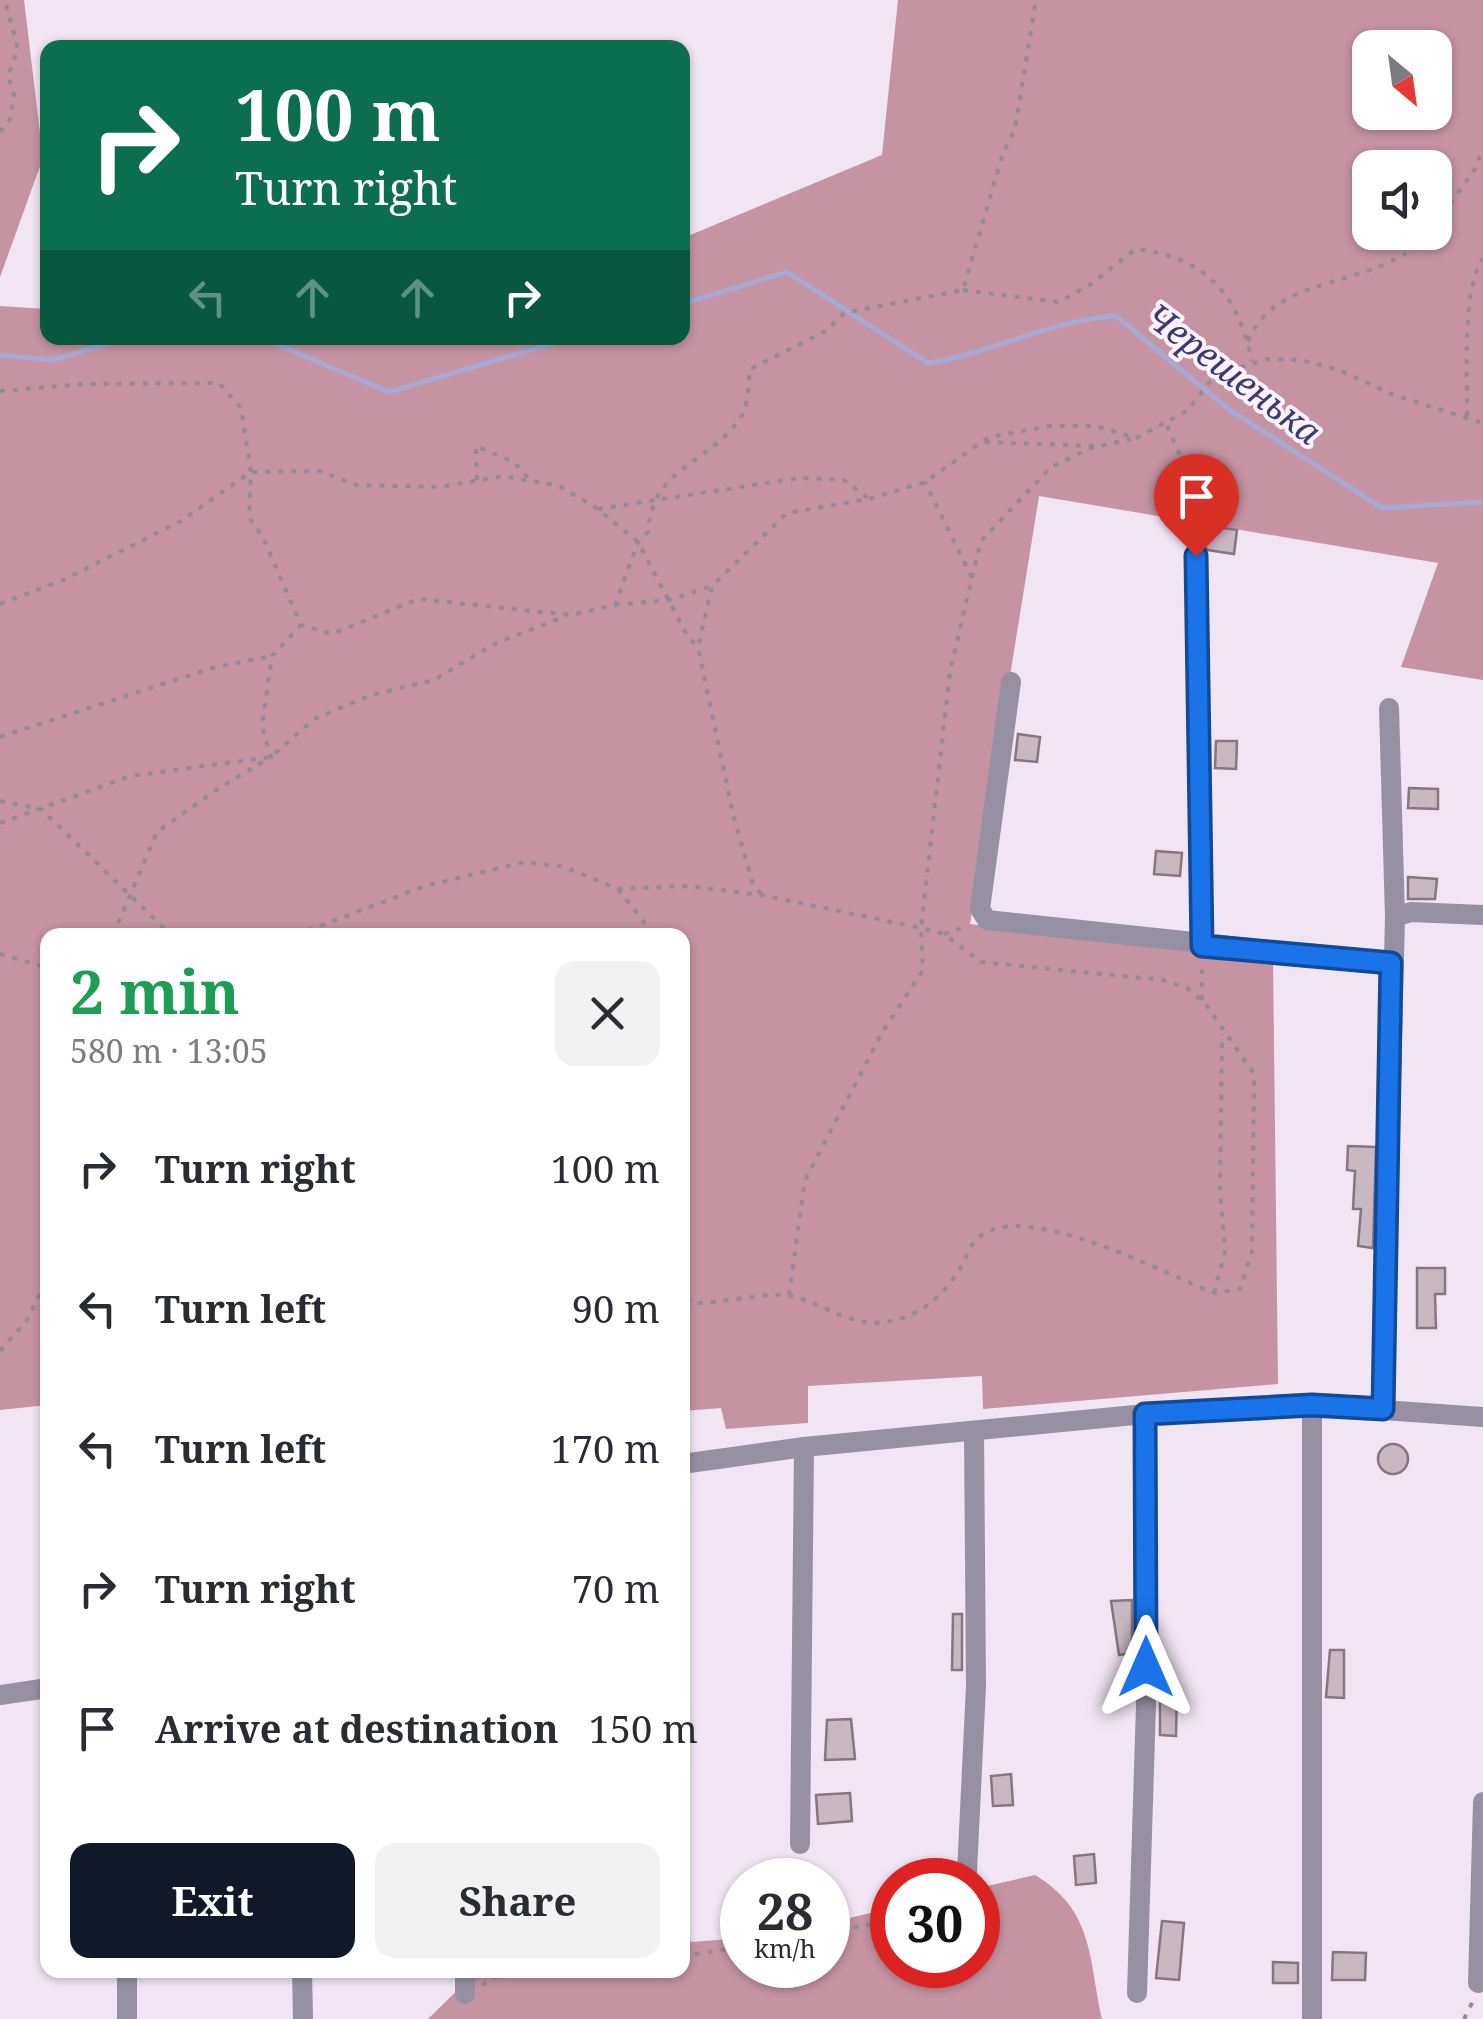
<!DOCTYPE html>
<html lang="en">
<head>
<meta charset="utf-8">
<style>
  :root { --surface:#fff; --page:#f2f2f3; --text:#2b2b33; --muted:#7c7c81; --accent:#111827 }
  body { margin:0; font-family:"Noto Serif",serif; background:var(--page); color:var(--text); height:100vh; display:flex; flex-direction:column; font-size:38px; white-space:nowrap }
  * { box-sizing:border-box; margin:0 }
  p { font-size:32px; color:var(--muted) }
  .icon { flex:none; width:55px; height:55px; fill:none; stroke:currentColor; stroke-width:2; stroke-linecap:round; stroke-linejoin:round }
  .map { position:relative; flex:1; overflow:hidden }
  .sheet { position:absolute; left:40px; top:928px; width:650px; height:1050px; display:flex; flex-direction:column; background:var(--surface); border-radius:20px; box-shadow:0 2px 8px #0004 }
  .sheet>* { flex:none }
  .guide { position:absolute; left:40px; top:40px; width:650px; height:305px; border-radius:20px; box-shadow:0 2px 8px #0004; background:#0b6e4f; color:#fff; overflow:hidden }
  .needle { width:65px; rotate:151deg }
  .controls { position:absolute; left:1352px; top:30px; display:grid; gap:20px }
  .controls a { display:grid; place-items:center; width:100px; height:100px; border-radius:20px; background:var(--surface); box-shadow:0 2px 8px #0004; font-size:50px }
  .speed { position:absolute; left:720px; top:1858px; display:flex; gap:20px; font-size:50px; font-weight:700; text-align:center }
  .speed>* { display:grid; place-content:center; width:130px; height:130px; border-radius:50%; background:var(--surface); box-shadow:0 2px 8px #0004; line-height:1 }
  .speed small { font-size:25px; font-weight:400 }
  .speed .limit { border:15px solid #d22; background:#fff; color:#111 }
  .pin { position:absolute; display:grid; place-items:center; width:85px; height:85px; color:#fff; margin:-102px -42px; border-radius:50% 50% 50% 0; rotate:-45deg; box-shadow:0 0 10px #0007 }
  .pin .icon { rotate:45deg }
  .me { position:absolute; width:110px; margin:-55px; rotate:0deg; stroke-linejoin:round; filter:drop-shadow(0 0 8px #0008) }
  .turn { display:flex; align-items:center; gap:35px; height:210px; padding:0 30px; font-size:45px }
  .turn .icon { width:130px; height:130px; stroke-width:2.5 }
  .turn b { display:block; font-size:70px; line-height:85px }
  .lanes { display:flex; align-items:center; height:95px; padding:0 30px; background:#0003; justify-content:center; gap:50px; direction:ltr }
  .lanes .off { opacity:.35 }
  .round { display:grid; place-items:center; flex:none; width:105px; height:105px; border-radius:20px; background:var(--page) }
  .summary { display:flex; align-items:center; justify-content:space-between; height:170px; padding:0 30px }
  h1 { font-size:60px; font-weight:700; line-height:75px; color:#1e9e55 }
  .button { display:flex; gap:20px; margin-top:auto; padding:20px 30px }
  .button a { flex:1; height:115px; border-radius:20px; background:var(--accent); color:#fff; font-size:40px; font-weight:700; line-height:115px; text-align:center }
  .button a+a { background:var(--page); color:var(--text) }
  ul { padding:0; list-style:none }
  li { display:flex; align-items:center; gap:30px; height:140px; padding:0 30px }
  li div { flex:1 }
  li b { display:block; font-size:38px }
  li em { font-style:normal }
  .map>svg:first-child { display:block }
</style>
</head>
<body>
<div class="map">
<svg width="1483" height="2019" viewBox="0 0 1483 2019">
  <rect width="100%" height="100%" fill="#f1e4f3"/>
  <!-- forest -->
  <g fill="#c593a1" fill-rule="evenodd">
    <path d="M0,0h24l19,158 -43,119z"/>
    <path d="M898,0h585v680l-82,-13 37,-104 -399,-67 -69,428 303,34 5,426 -295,25 -1,-33 -174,10v37l-82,6 -5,-21 -38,3 -1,-476h-634l-1,470 -47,5v-1104l47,3 1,29h634l1,-100 199,-83zM1370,48h65v64h-65zM1370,168h65v64h-65z"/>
    <path d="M1035,1875c59,36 53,81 67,144h-674l50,-49h204l1,-32 9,4 50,-4v27h86v-42l64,-15v57h86v-77z"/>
  </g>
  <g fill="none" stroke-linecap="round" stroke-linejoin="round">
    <!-- stream -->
    <g stroke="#a6a9d4" stroke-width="5">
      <path d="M682,304l105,-32 141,91c65,-10 122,-43 188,-47l111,92 155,100 101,-6"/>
      <path d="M262,338l127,54 182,-54"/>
      <path d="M0,355l53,5 74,-22"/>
    </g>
  </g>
  <!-- building -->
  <g fill="#c9b7c2" stroke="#867680" stroke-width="2.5">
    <path d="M1202,525l35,5 -3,24 -26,-4 -9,-8z"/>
    <path d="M1018,734l22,3 -3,25 -22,-2z"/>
    <path d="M1216,741h21l-1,28 -21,-1z"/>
    <path d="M1409,788l29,1v20l-30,-1z"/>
    <path d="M1156,851l26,2 -2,23 -26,-2z"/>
    <path d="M1408,877l29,2 -2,20h-27z"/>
    <path d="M1348,1146l28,1 -3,101 -15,-2 3,-37h-8l2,-38 -8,-1z"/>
    <path d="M1417,1268h28v26h-10l1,34h-19z"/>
    <circle cx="1393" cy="1459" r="15"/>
    <path d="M1132,1600v53l-13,2 -8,-54z"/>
    <path d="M953,1614h9v56h-10z"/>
    <path d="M1330,1650h14v48l-18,-1z"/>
    <path d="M1160,1688h17l-1,48 -16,-1z"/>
    <path d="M851,1719l4,40 -30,1 2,-40z"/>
    <path d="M1011,1774l2,31 -20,1 -2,-30z"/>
    <path d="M850,1793l2,28 -34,3 -2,-29z"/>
    <path d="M1094,1854l2,29 -20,2 -2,-29z"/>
    <path d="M1162,1921l22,2 -5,57 -23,-2z"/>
    <path d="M1333,1952l33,1 -1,27h-33z"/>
    <path d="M1273,1962l25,1v20h-25z"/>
  </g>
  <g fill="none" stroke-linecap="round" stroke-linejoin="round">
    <!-- path -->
    <g stroke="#948b96" stroke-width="4" stroke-dasharray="5 8" stroke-linecap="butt">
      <path d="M0,132l10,-13 4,-24 -6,-19 10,-27 -13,-49"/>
      <path d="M1435,225l40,-56 8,-21"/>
      <path d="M963,290l96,12 32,-18 45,-35c71,9 101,44 116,112"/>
      <path d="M1248,341c31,-73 134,-49 181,-109"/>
      <path d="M0,391l83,-7 136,-1 22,25 10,64 -2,45 14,21 38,87 31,9 86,-35 153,16 44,-10 23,-63 10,-10c4,-67 62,-66 94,-117 7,-11 6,-32 8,-46l76,-38 18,-18 119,-23 40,-137 12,-24 21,-129"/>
      <path d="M1467,416c1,-43 -6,-122 16,-158"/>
      <path d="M1167,426l26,58 3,52"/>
      <path d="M985,442l110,4"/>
      <path d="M477,480l-1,-34 38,16 17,19"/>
      <path d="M598,509l201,-31 45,2 25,19"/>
      <path d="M972,578l9,-37 70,-74 40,-19 40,-9"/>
      <path d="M0,604l63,-24 118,-59 70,-49 69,-1 36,14 83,2 64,-11 56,10 39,23 40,33 50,95 10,10"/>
      <path d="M615,605l54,-5 43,-14"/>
      <path d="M0,737l212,-69 60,-12"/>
      <path d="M0,801l41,8 130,126"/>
      <path d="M0,823l131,-47 140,-19 43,-38 57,-24 63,-15 60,-36 72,-28"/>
      <path d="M618,889l36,46"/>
      <path d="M761,894l-9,-13 -19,-67 -35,-167 14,-61 75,-73 82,-14 56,-17 64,-45 62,-11h45l40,12 51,-27 28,-36 53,-16 33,1 38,10 55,25 89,28"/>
      <path d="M944,934l24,-8"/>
      <path d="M113,935l44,-103 62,-44 52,-31 -9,-31 10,-70 29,-31"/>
      <path d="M296,935l129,-49 100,-24 40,5 53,22 71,-3 72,9 160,33 23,6 37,28 182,18 24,8 18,15 49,71 -2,177 -12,38 -26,4c-48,-19 -195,-97 -237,-54 -7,6 -11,18 -15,26 -17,30 -41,52 -77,57 -35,5 -62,-19 -94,-26 -20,-5 -72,8 -99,7l-10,-10"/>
      <path d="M0,954l48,14"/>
      <path d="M1202,1000v-35"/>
      <path d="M682,1001l5,47 -5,73"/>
      <path d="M1214,1293l11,-41 -5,-62 2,-156"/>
      <path d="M789,1295l16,-115 78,-149 40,-61 -2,-42 29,-257 22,-93 -47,-96"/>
      <path d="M0,1351l27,-31 21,-42"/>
      <path d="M828,1933l64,-13"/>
      <path d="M682,1956l60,-9"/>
      <path d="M482,1985l26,-15"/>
      <path d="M1464,2019l9,-18"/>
    </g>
    <!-- minor -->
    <g stroke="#9690a2" stroke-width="20">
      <path d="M1195,555l7,391"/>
      <path d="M1011,682l-31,227 7,11 404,43"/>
      <path d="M1389,708l6,209"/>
      <path d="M1312,1405v614"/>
      <path d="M1383,1409l12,-492 16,-5 72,3"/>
      <path d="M682,1464l122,-17 341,-33 167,-9 171,12"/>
      <path d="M0,1695l48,-7"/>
      <path d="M800,1844l4,-397"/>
      <path d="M967,1872l9,-186 -2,-255"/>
      <path d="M302,1970l1,49"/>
      <path d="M1478,1983l5,-181"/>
      <path d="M1137,1993l9,-288 -1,-291"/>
      <path d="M465,1994v-24"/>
      <path d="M127,2019v-49"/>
    </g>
  </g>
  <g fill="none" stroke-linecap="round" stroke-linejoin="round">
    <defs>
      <path id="route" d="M1146,1667l-1,-253 167,-9 71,4 8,-446 -189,-17 -6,-390"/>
    </defs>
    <!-- route casing -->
    <use href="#route" stroke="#114b97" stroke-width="25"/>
    <!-- route -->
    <use href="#route" stroke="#1a73e8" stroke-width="18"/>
  </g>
  <g text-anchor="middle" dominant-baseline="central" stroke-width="8" stroke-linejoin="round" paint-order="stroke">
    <!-- water labels -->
    <g font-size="35" font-style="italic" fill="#3b3a71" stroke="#fdf2ff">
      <text transform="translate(1234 373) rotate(37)">Черешенька</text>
    </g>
  </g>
</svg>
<div class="controls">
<a><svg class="needle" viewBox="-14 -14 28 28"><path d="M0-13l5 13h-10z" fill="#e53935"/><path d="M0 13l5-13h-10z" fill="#7c7c81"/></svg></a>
<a><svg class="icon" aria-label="sound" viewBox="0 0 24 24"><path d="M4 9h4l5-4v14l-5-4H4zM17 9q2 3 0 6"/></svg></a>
</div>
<div class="speed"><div>28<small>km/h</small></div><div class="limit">30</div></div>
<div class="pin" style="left:1196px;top:556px;background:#d93025"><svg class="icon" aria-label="arrive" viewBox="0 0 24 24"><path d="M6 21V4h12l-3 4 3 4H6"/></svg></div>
<svg class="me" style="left:1146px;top:1667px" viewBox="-20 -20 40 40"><path d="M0-17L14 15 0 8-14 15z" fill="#1a73e8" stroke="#fff" stroke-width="4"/></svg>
<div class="guide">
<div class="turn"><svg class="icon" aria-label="right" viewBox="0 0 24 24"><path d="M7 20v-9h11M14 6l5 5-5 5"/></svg><div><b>100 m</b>Turn right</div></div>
<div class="lanes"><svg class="icon off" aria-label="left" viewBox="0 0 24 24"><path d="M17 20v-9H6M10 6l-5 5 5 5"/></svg><svg class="icon off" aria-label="ahead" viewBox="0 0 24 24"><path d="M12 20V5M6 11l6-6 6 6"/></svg><svg class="icon off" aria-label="ahead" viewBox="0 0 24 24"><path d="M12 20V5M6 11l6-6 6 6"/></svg><svg class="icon" aria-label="right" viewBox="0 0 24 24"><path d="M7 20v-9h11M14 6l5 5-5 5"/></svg></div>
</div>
<section class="sheet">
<div class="summary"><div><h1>2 min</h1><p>580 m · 13:05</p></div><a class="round"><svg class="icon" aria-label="close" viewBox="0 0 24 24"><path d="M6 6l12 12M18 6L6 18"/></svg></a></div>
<ul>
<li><svg class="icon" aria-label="right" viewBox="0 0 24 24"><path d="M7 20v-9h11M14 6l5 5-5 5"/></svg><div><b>Turn right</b></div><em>100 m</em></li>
<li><svg class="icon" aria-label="left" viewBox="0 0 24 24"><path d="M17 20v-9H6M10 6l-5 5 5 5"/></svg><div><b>Turn left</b></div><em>90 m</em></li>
<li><svg class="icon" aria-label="left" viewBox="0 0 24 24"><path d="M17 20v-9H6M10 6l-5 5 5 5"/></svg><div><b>Turn left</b></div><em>170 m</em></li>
<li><svg class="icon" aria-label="right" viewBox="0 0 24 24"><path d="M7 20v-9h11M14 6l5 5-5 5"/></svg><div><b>Turn right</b></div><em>70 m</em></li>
<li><svg class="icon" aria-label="arrive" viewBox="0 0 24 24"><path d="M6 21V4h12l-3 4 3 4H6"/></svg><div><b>Arrive at destination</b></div><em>150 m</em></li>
</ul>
<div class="button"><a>Exit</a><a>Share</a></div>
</section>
</div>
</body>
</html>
